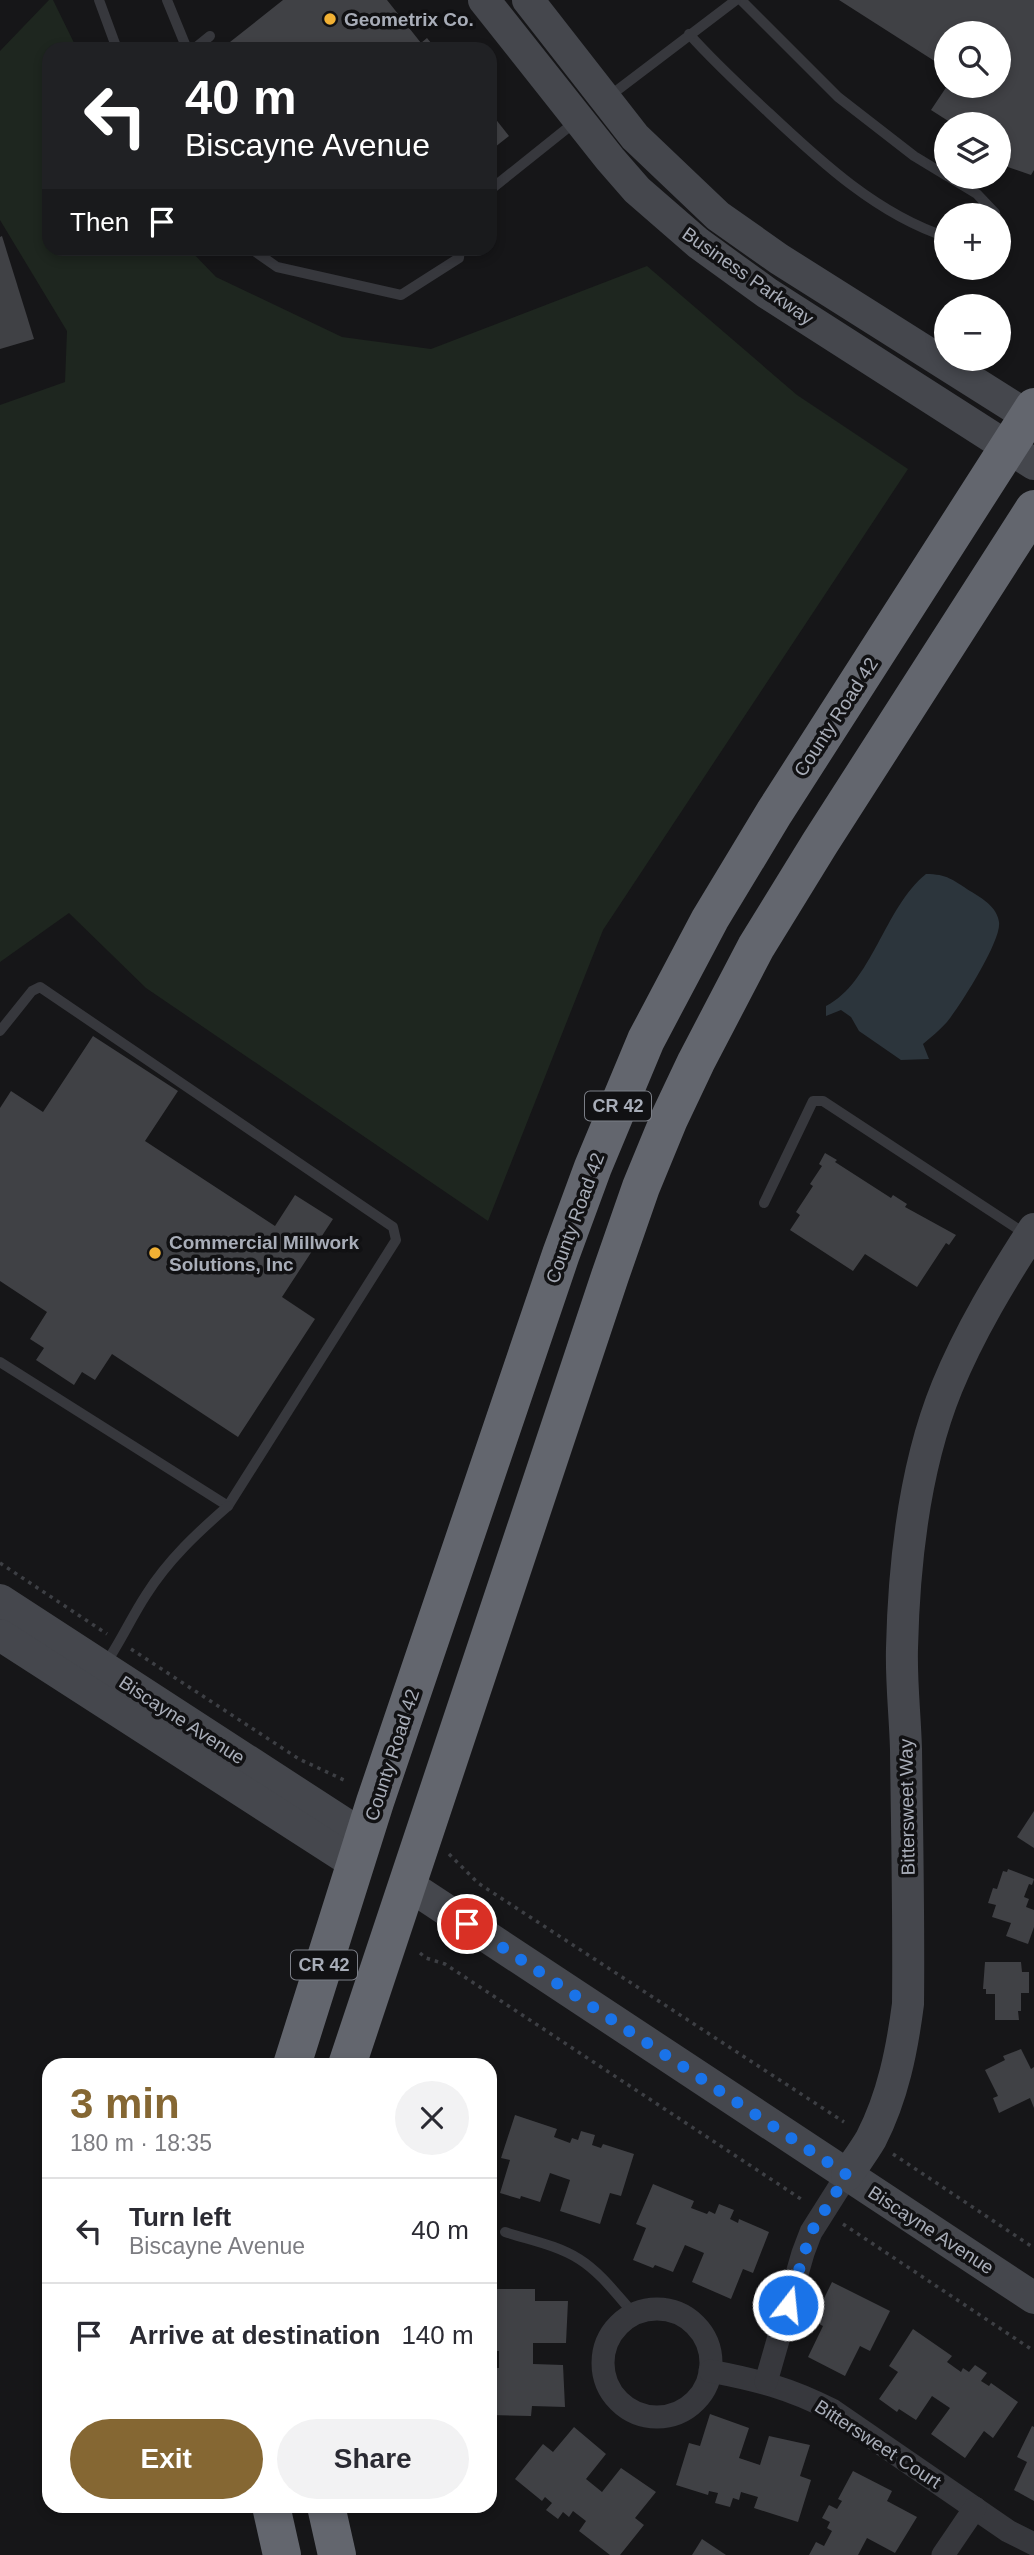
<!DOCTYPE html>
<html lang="en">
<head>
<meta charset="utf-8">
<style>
  :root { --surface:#fff; --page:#f2f2f3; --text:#2b2b33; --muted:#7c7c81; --line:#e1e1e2; --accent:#856733 }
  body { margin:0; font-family:Helvetica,sans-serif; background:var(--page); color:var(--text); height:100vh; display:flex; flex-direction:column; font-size:26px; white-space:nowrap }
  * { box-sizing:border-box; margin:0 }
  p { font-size:23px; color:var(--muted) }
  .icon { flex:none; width:38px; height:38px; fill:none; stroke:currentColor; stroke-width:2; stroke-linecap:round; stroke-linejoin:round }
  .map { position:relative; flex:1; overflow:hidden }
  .side { position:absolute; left:42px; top:2058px; width:455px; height:455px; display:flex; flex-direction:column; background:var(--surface); border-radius:21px; box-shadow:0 4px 10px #0003 }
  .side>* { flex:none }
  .hud { position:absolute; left:42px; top:42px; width:455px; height:214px; border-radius:21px; box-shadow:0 4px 10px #0003; background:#202124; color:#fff; overflow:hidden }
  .controls { position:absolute; left:934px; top:21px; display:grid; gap:14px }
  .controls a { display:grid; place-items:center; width:77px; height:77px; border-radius:50%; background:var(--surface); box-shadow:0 4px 10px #0003; font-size:35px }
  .pin { position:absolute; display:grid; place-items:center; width:60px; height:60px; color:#fff; margin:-30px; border:4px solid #fff; border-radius:50%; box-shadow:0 2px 7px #0007 }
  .me { position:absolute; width:77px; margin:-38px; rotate:16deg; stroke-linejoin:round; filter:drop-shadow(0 0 5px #0008) }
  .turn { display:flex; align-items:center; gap:24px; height:147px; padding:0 28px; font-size:32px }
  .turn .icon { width:91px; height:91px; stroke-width:2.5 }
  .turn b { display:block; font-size:49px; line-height:60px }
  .then { display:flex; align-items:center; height:66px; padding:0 28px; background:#0003; gap:14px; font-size:26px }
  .round { display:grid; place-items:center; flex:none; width:74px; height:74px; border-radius:37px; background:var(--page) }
  .headline { display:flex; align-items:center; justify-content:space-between; height:119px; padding:0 28px }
  h1 { font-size:42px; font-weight:700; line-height:52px; color:var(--accent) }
  .cta { display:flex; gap:14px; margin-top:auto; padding:14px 28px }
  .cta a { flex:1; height:80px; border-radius:42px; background:var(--accent); color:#fff; font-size:28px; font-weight:700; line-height:80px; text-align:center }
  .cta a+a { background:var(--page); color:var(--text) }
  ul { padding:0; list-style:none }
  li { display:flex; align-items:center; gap:21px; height:105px; padding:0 28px; border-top:2px solid var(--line) }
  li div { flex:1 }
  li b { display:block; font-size:26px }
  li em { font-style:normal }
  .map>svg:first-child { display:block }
</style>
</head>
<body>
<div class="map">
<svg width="1034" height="2555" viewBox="0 0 1034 2555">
  <rect width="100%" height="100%" fill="#161618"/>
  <!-- green -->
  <path fill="#1e261f" d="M49,0h4l24,49h-28v199l140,1 27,28 126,60 89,12 216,-83 150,129 111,74 -305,461 -115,291 -342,-233 -77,-75 -69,49v-557l65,-23 2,-51 -67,-111v-169z"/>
  <!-- water -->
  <path fill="#2c353c" d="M926,874c21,0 27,6 44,17 12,7 27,16 29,31 3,18 -39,84 -52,100 -7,8 -16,15 -24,22l6,15 -28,1 -42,-29 -8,-14 -10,-7 -15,6v-10c46,-23 58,-98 100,-132z"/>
  <!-- building -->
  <g fill="#404145">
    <path d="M283,0h104l34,43 6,-5 9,11h-201l-5,-7z"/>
    <path d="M839,0h195v170l-3,5 -32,-11v-40h-46l-22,-14 16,-24h52v-53h-52v36z"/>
    <path d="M490,112l19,24 -19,15z"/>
    <path d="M2,236l32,103 -34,10v-112z"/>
    <path d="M93,1036l85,55 -33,50 130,85 20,-31 38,24 -51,78 33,22 -77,118 -126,-83 -17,26 -13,-8 -8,13 -38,-25 8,-12 -14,-9 17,-27 -47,-31v-173l11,-17 32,21z"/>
    <path d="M825,1153l12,7 -2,2 56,36 2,-3 14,9 -2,3 51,28 -7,10 -3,-2 -29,44 -52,-33 -12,17 -63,-41 10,-15 -4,-3 17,-26 -3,-2 12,-18 -3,-2z"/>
    <path d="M1034,1811v37l-17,-11z"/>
    <path d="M1008,1869l26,10 -2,6 -3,-1 -5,13 5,2 -3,8 8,3v17l-6,17 -22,-8 5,-13 -19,-6 4,-12 -8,-2 5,-15 4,1 6,-18 4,1z"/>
    <path d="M985,1962h36l1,10h7v21h-8v18h-3l1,9h-24v-26h-9v-5h-3z"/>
    <path d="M1021,2049l10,20 3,-2v41l-4,-10 -31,15 -6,-15 5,-2 -13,-26 20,-10 -2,-4z"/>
    <path d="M515,2115l42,14 -3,8 16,6 2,-5 6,2 3,-9 14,4 -3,10 9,3 2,-4 31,10 -13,42 -11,-3 -10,31 -40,-13 10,-31 -20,-7 -10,29 -19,-6 -1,3 -20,-6 10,-33 -9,-2z"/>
    <path d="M653,2184l41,17 -3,7 16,6 2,-3 6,3 4,-10 15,6 -4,9 8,4 1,-4 30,13 -16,41 -10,-4 -12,30 -39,-17 12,-29 -19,-8 -12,27 -18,-7 -2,3 -20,-8 13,-32 -10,-4z"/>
    <path d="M832,2282l58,29 -20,40 -10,-5 -15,30 -37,-19 15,-31 -10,-5z"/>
    <path d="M491,2289h44v12h33l-2,42h-33v21l30,1 2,42 -33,-1 -1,10 -41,-1v-47h9v-17h-6v-6h-3v-15h4v-10h-4z"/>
    <path d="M913,2329l39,27 -5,6 14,10 2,-4 6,4 6,-7 12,8 -6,8 8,5 2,-3 27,19 -25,36 -9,-7 -19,27 -34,-24 19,-26 -18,-12 -16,24 -17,-11 -2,3 -18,-13 19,-27 -9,-6z"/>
    <path d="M710,2414l39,14 -10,30 21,7 9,-29 41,9 -10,31 11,4 -13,42 -44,-14 4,-11 -17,-5 -2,8 -6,-2 -3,9 -15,-4 3,-10 -9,-2 -1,4 -32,-10 13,-42 11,3z"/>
    <path d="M1032,2426l2,1v74l-20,-11 13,-28 -10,-5z"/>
    <path d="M574,2427l32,27 -20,25 16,13 19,-24 35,24 -21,26 9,7 -24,30h-10l-31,-24 7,-10 -13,-10 -4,6 -6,-5 -5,7 -12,-9 6,-7 -7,-6 -3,4 -27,-22 28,-35 10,8z"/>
    <path d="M853,2471l39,20 -5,10 30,16 -22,36 -28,-15 -9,17h-49l7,-13 8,4 8,-15 -5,-3 3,-6 -8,-4 7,-13 8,4 5,-8 -4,-2z"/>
    <path d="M702,2539l24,16h-34z"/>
  </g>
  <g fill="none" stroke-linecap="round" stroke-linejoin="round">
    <!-- path -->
    <g stroke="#3d3f44" stroke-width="3.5" stroke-dasharray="3.5 5" stroke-linecap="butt">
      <path d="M0,1563l107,71"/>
      <path d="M131,1649l168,110 45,21"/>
      <path d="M449,1854l29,29 366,239"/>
      <path d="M420,1953l6,5 19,6 359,237"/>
      <path d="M893,2154l141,94"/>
      <path d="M843,2224l191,127"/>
    </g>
    <!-- lane -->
    <g stroke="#37383d" stroke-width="10">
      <path d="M99,0l18,49"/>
      <path d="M167,0l20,49"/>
      <path d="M741,0l97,97 76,59 33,20"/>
      <path d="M689,34c25,28 52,53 80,79 51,48 109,102 178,124"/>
      <path d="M194,49l16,-13"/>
      <path d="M607,98l129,-98"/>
      <path d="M949,177l28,17 18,19 -1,2"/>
      <path d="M490,190l85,-68"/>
      <path d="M250,248l27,19 124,28 58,-37 1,-10"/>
      <path d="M0,1031l32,-40 8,-4 353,240 3,13 -168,266 -228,-144"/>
      <path d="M764,1203l49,-102h10l204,134"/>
      <path d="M104,1666c16,-23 27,-48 42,-71 22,-35 51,-62 82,-89"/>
      <path d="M505,2232c24,8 52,13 74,27 21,13 38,36 55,55"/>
    </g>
    <!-- street -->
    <g stroke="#37383d" stroke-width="23">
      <circle cx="657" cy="2363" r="54"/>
      <path d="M710,2371c47,9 79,17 122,39l176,121 26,13"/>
      <path d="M766,2382l37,-129 8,-21 36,-57"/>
      <path d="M943,2555l32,-47"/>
    </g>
    <!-- secondary -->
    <g stroke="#45474d" stroke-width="32">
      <path d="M484,0l126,159 27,31 61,53 69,50 267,171"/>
      <path d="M528,0l107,137 83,79 61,43 255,161"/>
      <path d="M0,1600l365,237"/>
      <path d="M0,1635l357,230"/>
      <path d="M407,1884l627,414"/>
      <path d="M847,2175c8,-12 17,-24 24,-36 22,-43 31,-89 37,-135 1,-86 -1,-170 -2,-255 -1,-34 -5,-68 -4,-101 2,-87 12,-180 45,-261 23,-56 54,-107 87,-158"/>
    </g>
    <!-- highway -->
    <g stroke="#63666e" stroke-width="38">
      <path d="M292,2065l83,-263 186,-548 32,-87 53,-127 64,-121 64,-106 260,-406"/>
      <path d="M347,2065l263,-789 31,-89 28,-68 27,-57 60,-115 64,-104 214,-334"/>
      <path d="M271,2506l11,49"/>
      <path d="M326,2506l11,49"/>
    </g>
  </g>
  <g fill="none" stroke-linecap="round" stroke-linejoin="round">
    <!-- route -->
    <path stroke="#1a73e8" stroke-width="12" stroke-dasharray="0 21.6" d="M467,1924l380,251 -36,57 -23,73"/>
  </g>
  <!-- markers -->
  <g fill="#f2b134" stroke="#111113" stroke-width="2.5">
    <circle cx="330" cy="19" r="7"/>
    <circle cx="155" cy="1253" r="7"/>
  </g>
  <g text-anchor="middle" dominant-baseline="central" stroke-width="7" stroke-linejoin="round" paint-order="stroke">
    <!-- shield labels -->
    <g fill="#111113" stroke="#7b7e86" stroke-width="2">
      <rect x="585" y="1091.5" width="66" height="29" rx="5"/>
      <rect x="291" y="1950.5" width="66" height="29" rx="5"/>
    </g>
    <g font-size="18" font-weight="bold" fill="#a8adb8">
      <text x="618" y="1106">CR 42</text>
      <text x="324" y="1965">CR 42</text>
    </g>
    <!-- poi labels -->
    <g font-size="19" font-weight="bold" fill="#a8adb8" stroke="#111113" text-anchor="start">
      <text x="344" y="19">Geometrix Co.</text>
      <text x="169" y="1242">Commercial Millwork<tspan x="169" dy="22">Solutions, Inc</tspan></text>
    </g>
    <!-- street labels -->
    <g font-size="19" fill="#a8adb8" stroke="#111113">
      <text transform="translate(748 276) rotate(35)">Business Parkway</text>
      <text transform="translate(836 717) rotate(-57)">County Road 42</text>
      <text transform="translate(575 1218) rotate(-70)">County Road 42</text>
      <text transform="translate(182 1720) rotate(33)">Biscayne Avenue</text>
      <text transform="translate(392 1755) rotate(-72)">County Road 42</text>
      <text transform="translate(907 1807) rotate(-91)">Bittersweet Way</text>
      <text transform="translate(931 2230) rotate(33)">Biscayne Avenue</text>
      <text transform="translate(878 2444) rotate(33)">Bittersweet Court</text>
    </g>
  </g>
</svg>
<div class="controls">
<a><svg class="icon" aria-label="search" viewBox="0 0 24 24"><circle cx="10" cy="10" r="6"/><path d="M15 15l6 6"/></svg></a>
<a><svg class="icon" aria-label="layers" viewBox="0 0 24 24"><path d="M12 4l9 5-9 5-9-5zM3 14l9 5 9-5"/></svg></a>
<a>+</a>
<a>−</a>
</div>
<div class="pin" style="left:467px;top:1924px;background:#d93025"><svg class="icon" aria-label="arrive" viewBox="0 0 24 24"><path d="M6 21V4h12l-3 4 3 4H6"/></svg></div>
<svg class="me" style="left:788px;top:2305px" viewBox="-20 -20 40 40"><circle r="17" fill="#1a73e8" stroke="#fff" stroke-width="3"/><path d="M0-11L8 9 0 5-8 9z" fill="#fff"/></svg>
<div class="hud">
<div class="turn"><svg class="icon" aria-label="left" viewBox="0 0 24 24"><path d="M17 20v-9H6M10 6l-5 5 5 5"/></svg><div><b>40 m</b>Biscayne Avenue</div></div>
<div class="then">Then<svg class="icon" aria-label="arrive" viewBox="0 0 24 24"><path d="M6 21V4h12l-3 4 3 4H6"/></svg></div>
</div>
<section class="side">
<div class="headline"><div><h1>3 min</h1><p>180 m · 18:35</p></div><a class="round"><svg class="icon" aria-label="close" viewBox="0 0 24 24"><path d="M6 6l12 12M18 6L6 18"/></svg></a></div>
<ul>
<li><svg class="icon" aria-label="left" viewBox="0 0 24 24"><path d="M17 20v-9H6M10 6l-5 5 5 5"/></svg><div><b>Turn left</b><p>Biscayne Avenue</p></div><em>40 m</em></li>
<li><svg class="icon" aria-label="arrive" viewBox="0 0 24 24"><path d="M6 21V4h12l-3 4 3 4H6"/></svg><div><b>Arrive at destination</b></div><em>140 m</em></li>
</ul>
<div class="cta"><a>Exit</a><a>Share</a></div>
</section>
</div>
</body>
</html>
